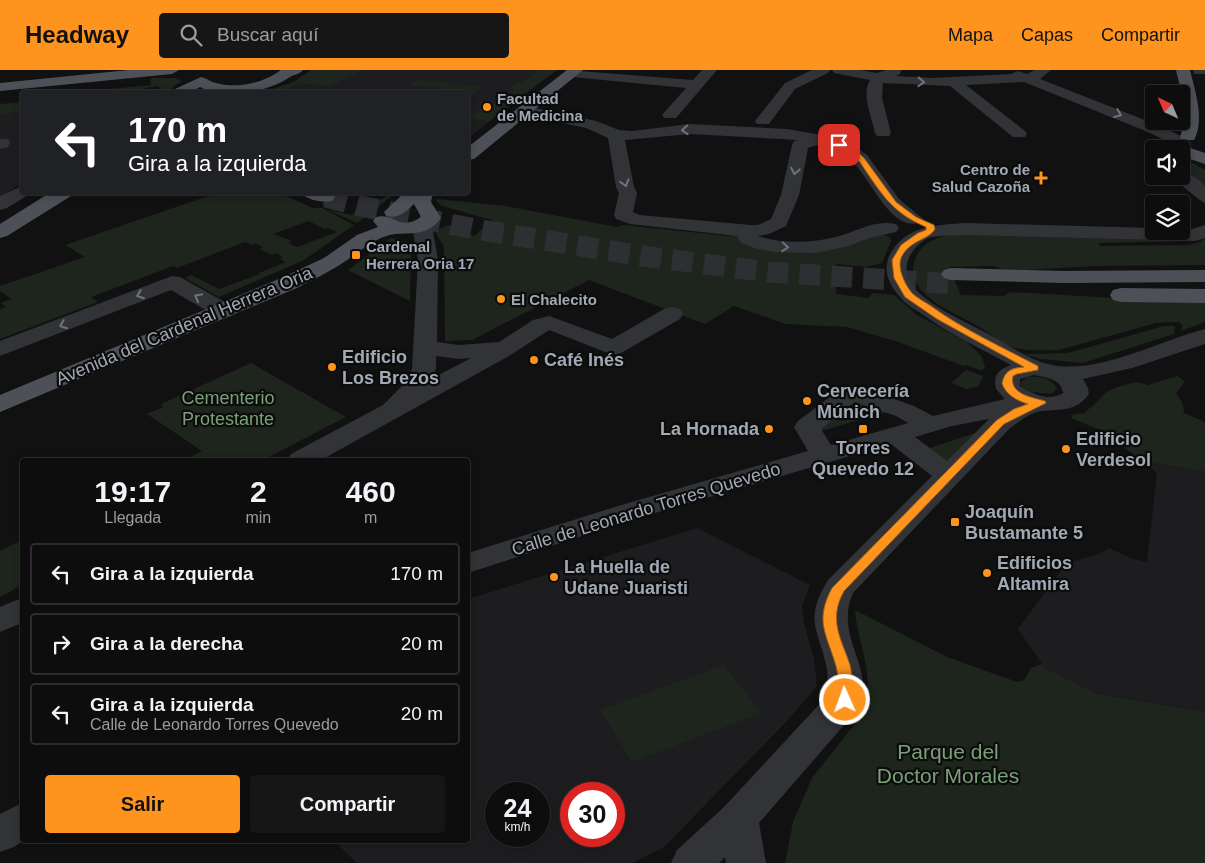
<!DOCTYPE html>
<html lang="es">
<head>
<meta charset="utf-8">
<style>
  :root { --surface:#0d0d0e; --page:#161617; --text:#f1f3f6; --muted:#9a9c9e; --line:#2d2d2e; --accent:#fe931d }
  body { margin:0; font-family:Arial,sans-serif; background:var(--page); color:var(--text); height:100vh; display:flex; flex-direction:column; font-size:19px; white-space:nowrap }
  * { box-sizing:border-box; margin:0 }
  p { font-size:16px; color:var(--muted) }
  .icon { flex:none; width:28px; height:28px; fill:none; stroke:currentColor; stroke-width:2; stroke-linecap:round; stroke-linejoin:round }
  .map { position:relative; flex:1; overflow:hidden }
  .side { position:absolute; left:20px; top:388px; width:450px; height:385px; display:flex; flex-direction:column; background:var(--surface); border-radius:5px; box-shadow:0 2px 8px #0003,0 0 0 1px var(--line) }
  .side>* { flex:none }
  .guide { position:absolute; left:20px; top:20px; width:450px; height:105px; border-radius:5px; box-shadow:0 2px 8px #0003,0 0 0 1px var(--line); background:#202124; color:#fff; overflow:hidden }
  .needle { width:32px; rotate:316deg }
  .tools { position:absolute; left:1145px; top:15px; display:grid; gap:10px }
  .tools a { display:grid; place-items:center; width:45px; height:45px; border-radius:5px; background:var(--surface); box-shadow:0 2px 8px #0003,0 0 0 1px var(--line); font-size:25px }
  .speed { position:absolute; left:485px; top:712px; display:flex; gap:10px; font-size:25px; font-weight:700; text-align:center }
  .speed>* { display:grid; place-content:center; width:65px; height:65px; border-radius:50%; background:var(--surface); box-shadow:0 2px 8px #0003,0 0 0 1px var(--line); line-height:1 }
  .speed small { font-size:12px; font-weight:400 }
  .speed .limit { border:8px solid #d22; background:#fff; color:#111 }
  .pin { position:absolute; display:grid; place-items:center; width:42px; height:42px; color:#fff; margin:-21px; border-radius:10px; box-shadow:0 2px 8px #0006 }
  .me { position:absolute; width:55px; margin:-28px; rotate:358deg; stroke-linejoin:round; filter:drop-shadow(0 0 4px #0008) }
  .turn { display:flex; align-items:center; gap:18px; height:105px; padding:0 25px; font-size:22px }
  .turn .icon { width:65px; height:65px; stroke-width:2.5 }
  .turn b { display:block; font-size:35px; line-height:42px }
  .eta { display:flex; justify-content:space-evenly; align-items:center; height:85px; text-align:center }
  .eta b { font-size:30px; font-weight:600; line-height:35px }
  .cta { display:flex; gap:10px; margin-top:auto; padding:10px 25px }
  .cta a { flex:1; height:58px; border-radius:5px; background:var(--accent); color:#111; font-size:20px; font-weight:600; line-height:58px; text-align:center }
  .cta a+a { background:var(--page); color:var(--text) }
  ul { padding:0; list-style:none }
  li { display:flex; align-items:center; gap:15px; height:62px; margin:0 10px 8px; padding:0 15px; border:2px solid var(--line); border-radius:5px }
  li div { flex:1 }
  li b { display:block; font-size:19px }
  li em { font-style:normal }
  header { display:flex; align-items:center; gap:30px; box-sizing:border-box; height:70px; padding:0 25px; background:var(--accent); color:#111 }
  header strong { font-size:24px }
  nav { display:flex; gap:28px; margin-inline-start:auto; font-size:18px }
  .search { width:350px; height:45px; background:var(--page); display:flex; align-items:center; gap:12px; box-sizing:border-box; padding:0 18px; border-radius:5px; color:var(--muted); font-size:19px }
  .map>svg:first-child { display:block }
</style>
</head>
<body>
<header>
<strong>Headway</strong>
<div class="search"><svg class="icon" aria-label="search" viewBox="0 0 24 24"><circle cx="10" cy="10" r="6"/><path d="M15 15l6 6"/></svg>Buscar aquí</div>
<nav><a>Mapa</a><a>Capas</a><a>Compartir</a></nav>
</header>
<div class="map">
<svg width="1205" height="793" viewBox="0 0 1205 793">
  <rect width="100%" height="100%" fill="#111112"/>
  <!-- built -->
  <g fill="#1d1d1f" fill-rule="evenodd">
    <path d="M311,0h246l-89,68v-46h-204l30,-10z"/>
    <path d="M22,39v74l-22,14v-83z"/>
    <path d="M1142,391l63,11v240l-107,-18 -53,-26 -27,-39 49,-66 32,-9 10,-6 24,11 14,3 10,-89z"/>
    <path d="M697,458l113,57 -8,22 2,16 10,36 3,27 -30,35 -123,126 -32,16h-275l-24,-23h135v-241zM496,724h43v42h-43zM571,724h43v42h-43z"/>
  </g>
  <!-- green -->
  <g fill="#1d251d" fill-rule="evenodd">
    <path d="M311,0h51l-32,17 -30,-4 -21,9h-15l30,-10z"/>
    <path d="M539,0h18l-70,52 -18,-4 18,-14 5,1 22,-16 -4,-1 6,-5h6z"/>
    <path d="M153,8h22l7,3 -16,11 -9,-6 -30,6h-47l71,-7 -1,-6z"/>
    <path d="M418,10l64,7 -9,7 -32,-4 2,-2 -11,-1 -3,1 -21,-2z"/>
    <path d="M22,32v9l-22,4v-11z"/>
    <path d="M1181,91h8l16,9v19l-24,-18z"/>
    <path d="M220,122l59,1 34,15h9l32,17 -50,35 -85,37 -34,-19 6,-3 28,14 41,-15 -1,-1 27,-11 -6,-3 3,-2 -6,-4 -5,2 -13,-6 4,-2 -7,-3 -4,1 -7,-3 -68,26 -4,-2 -82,31 7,5 -98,37v-30l6,-2 -5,-4 10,-4 -11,-8v-5l85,-29 -20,-12zM309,151l15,8 4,-1 9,4 -40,15 -9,-4 4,-2 -19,-7z"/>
    <path d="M388,123h8l-39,30 -32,-14 26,6 40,-21z"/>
    <path d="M438,129l67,7 112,21 7,-2 105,11 3,-1 -3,-4 24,12h95l36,-9 6,4 1,3 -9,22 -16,4 -30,-3v30l32,4 5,-5 21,2 23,20 50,27 15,15 3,10 -3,4 -16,-6 -2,1 -69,-25 -48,-14 -61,-3 -52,-18 -29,18 -116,-44 -117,60 -27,1 -1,-88 -1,-8 -7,-11 1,-3c17,-12 22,-2 37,5l18,-16 -50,-14 -6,-5z"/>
    <path d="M955,164l239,7 -95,2 1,3 88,-1 12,-3 5,-4v27l-109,1 -72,4 -21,-1 -10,-3 -44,1 12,28 43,1 6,-4 157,9h38v21l-24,9 2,-5 -4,-4 -23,1 -97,27c-15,0 -36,2 -50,-4 -10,-4 -20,-13 -29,-19 -24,-14 -83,-34 -63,-72 7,-14 24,-19 38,-21z"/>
    <path d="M391,168l14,4 6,8 -1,51 -62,-31z"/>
    <path d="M1164,256h11l-1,8 -91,29 -42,-4 -18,-5 45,-1z"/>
    <path d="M251,293l95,54 -83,43h-79l18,-9 -55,-37 16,-7 -2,-3z"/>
    <path d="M966,300l17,6 -4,10 -12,3 -16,-6z"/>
    <path d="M1177,306l8,5 -9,12 7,11 1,9 21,9v50l-63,-11 -37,-29 -34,-14 1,-3 12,-2 13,-11 8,-9 12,-6 19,-5 12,3z"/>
    <path d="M1027,307c11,-1 25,0 30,12l-6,5 -20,-2 -10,-6v-4z"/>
    <path d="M859,331l31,10 -72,21 2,-4z"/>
    <path d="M981,361l-35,32 -22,-13z"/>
    <path d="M22,470v45l-22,12v-46z"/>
    <path d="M855,540l92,47 70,25 7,-2 7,-12 11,-4 3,4 53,26 107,18v151h-420l8,-41 19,-44 49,-62c17,-40 -3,-67 -6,-106z"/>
    <path d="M724,595l37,48 -129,49 -32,-52z"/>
  </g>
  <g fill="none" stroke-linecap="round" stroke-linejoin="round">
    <!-- major-tunnel-far1 -->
    <path stroke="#2e2f32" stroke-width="16" stroke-dasharray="16 8" stroke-linecap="butt" d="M326,127l2,1"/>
    <!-- major-tunnel -->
    <path stroke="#2e2f32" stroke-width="21" stroke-dasharray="21 11" stroke-linecap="butt" d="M326,127l34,9 115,23 168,27 126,16 186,12"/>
    <!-- minor -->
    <g fill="#313337" fill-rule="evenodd">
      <path d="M567,0l126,10 9,-10h15l-41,48h-12l-2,-3 24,-27 -114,-11 -5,-1 -2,-3z"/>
      <path d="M812,0h18l-2,3 -33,16 -26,35h-12l-2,-3 30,-38z"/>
      <path d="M832,0h28l17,3 9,-3h15l-1,4 -4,2 37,2 78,-4 7,-3 9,3 8,-4h16l-11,9 120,47 25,12 2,3 -2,3h-12l-25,-12 -124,-50 -58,3 59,46 2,3 -2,3h-12l-63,-51 -67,-3 -1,15 9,35 -2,3h-12l-2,-3c-3,-16 -14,-38 -5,-53l-36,-7z"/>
      <path d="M1193,0h12v4h-11z"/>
      <path d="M525,36l71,15 23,9 13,1 58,-7 97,5 40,7 29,11 11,8 32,44 24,20 -3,4c-40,10 -53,-75 -97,-78 -5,-1 -11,2 -15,3l-9,47 -13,31 -17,8 -11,2c23,8 54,7 78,1 19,-5 39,-18 60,-13l3,4 -3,4 -27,6 -20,8 -33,7 -41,-1 -21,-4 -13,-5 -4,-7 -107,-12 -14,-5 -2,-4 5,-22 -3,-6 -8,-49 -22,-10 -66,-14 -3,-3 3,-3zM690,64l108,6 -4,1 -2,4 -11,50 -10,24 -13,6h-7l-111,-10 -7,-3 4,-19 -3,-6 -9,-47z"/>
      <path d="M0,69h8l2,4 -2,4 -8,2z"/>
      <path d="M1181,101l17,8 7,7v17c-5,-2 -29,-22 -33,-27h9z"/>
      <path d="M22,116v6h8l-2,3 -21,13 -7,2v-14z"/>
      <path d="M422,150l7,2 3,4 6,34 -1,82 22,3 40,-3 34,-22 16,-4 63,23 52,-30 8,-2 8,2 3,5 -3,5 -59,34 -8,2 -64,-25 -40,26 -188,104h-34l4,-6 92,-49 22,-22 7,-14 6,-109 -6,-34 3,-4zM436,286l23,3 12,-1 -40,21 5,-10z"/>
      <path d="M966,153l188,5v3h27v-2h11l13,-4v13l-10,3 -229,-6c-9,1 -31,0 -38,3 -21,12 -30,34 -11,53 18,18 53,33 75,45 20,11 42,27 66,30 48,5 101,-25 147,-37v15l-73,24 -49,11 5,9 1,6c-13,18 -28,15 -47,17 -11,1 -22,10 -32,17l-157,165c-20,44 25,78 5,116l-99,114 7,40h-40l-1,-6 -6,6h-48l6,-13 47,-43 103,-111c0,-9 1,-18 0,-27 -8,-40 -24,-48 1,-89l104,-104 -41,-32 -253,74 -170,55v-20l150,-47 190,-55 -14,-24 4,-6 45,-34 9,-2 9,2 53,19 19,10 72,-17 -9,-10c-3,-14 2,-19 15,-24 -31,-17 -64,-32 -92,-53 -6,-4 -14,-8 -18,-14 -13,-14 -20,-30 -9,-47 16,-26 46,-26 74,-28zM1034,305c11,2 28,4 29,18 -14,9 -30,1 -43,-7v-7zM855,332l41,14 12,7 -77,22 -10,-16zM989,349l-42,42 -32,-24 37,-11z"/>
      <path d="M172,206l8,1 52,29 3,5 -3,5 -8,2 -8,-2 -45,-26 -171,66v-15z"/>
      <path d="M22,528v25l-22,9v-25z"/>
      <path d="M22,733v37h2l-10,7 -14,5v-38z"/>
    </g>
    <!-- major -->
    <g fill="#4d5157" fill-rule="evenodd">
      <path d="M129,0h50l-7,4 -172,17v-8z"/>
      <path d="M281,0h22c-4,5 -8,4 -13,7 -22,15 -65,23 -90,10l-10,5h-17l2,-3 26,-12c6,1 9,5 15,6 21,6 48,0 65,-13z"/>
      <path d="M567,0h16l-109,89 -6,1v-13z"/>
      <path d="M1176,0h14c5,21 15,50 4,70h-12l-2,-3c9,-22 1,-45 -4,-67z"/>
      <path d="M1181,75l24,8v11l-24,-8v-7h-8z"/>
      <path d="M51,122h23l-3,4 -64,40 -7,2v-14z"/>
      <path d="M300,122h30l5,5 -3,4c-9,2 -26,-1 -32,-9z"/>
      <path d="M433,122l-2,10 10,16c-12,17 -28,15 -46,16 -20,2 -40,22 -57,32 -13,8 -28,15 -41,22l-297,124v-17l281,-117 43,-20 33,-23 21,-8 -5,-6 3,-4c19,-5 22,15 45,0l-7,-13c-9,8 -15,15 -28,12l-2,-4 21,-20z"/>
      <path d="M951,198l114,3 140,-1v12l-140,1 -114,-3 -7,-2 -3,-4 3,-4z"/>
      <path d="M1121,218l84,1v14l-84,-1 -8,-2 -3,-5 3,-5z"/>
    </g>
  </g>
  <!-- one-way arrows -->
  <defs><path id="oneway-chevron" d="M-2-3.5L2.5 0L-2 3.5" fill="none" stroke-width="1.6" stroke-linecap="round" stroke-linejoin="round" transform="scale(1.25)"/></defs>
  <g stroke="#6f747c">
    <use href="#oneway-chevron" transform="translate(921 12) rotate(3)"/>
    <use href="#oneway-chevron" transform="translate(1118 44) rotate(22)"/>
    <use href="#oneway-chevron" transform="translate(685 60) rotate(177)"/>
    <use href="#oneway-chevron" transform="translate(795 101) rotate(101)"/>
    <use href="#oneway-chevron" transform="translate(625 113) rotate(74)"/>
    <use href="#oneway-chevron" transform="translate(785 177) rotate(4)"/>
    <use href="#oneway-chevron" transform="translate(140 225) rotate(159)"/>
    <use href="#oneway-chevron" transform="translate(198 227) rotate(-151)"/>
    <use href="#oneway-chevron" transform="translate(63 255) rotate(159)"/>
  </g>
  <!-- route -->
  <path fill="#fe931d" stroke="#a56013" d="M839,73l19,9 6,6 32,44 20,15 18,8 1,4c-6,11 -26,11 -34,29 -4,10 4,27 11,35 5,5 13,9 19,13 33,24 71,41 107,60v4l-21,4 -4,2c-4,18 18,21 32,25l1,2 -42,21 -160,167c-16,29 -3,47 6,74 3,11 2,25 2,35l-2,4 -5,2 -5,-2 -3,-4c0,-10 2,-24 -1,-34 -9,-32 -22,-44 -4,-78l165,-168 17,-11 14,-5c-11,-3 -23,-10 -26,-21 3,-13 10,-15 22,-16l-87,-48 -32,-22 -11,-19 -2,-18 9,-15 17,-12 8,-3v-3c-36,-15 -46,-36 -67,-66l-6,-6 -16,-9 -1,-1z"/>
  <!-- markers -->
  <g fill="#fe931d" stroke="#0c0c0d" stroke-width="2">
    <circle cx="487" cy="37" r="5"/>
    <path d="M1038.5 100.5h5v5h5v5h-5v5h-5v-5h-5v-5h5z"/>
    <rect x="351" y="180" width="10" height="10" rx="2.5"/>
    <circle cx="501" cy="229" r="5"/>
    <circle cx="534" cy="290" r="5"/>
    <circle cx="332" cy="297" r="5"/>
    <circle cx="807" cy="331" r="5"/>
    <circle cx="769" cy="359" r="5"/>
    <rect x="858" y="354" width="10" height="10" rx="2.5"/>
    <circle cx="1066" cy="379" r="5"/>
    <rect x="950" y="447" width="10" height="10" rx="2.5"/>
    <circle cx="987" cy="503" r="5"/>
    <circle cx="554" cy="507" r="5"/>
  </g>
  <g text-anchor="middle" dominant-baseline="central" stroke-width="4.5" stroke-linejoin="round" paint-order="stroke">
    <!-- far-poi labels -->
    <g font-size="15" font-weight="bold" fill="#a1a9b4" stroke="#0c0c0d" text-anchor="start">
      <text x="497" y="28">Facultad<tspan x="497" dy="17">de Medicina</tspan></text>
      <text x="1030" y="99" text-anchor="end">Centro de<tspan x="1030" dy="17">Salud Cazoña</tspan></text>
      <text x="366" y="176">Cardenal<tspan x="366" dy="17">Herrera Oria 17</tspan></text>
      <text x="511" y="229">El Chalecito</text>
    </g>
    <!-- street labels -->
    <g font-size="18" fill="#a1a9b4" stroke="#0c0c0d">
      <text transform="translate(184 256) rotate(-23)">Avenida del Cardenal Herrera Oria</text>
      <text transform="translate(646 439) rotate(-17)">Calle de Leonardo Torres Quevedo</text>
    </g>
    <!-- poi labels -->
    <g font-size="18" font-weight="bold" fill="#a1a9b4" stroke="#0c0c0d" text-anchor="start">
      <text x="342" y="287">Edificio<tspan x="342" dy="21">Los Brezos</tspan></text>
      <text x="544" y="290">Café Inés</text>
      <text x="817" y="321">Cervecería<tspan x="817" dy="21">Múnich</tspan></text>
      <text x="759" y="359" text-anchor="end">La Hornada</text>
      <text x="1076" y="369">Edificio<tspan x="1076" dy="21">Verdesol</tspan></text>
      <text x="863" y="378" text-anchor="middle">Torres<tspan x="863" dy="21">Quevedo 12</tspan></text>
      <text x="965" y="442">Joaquín<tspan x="965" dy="21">Bustamante 5</tspan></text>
      <text x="997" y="493">Edificios<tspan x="997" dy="21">Altamira</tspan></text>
      <text x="564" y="497">La Huella de<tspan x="564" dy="21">Udane Juaristi</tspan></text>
    </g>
    <!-- park labels -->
    <g font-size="18" fill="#79a176" stroke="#0c0c0d">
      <text x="228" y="328">Cementerio<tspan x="228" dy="21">Protestante</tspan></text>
    </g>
    <!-- near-park labels -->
    <g font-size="21" fill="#79a176" stroke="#0c0c0d">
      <text x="948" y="681">Parque del<tspan x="948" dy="24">Doctor Morales</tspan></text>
    </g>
  </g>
</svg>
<div class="tools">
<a><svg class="needle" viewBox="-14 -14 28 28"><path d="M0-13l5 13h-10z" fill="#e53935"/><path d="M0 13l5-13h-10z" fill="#9a9c9e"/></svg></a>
<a><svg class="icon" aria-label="sound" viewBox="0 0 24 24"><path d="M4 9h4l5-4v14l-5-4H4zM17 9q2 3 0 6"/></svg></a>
<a><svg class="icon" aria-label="layers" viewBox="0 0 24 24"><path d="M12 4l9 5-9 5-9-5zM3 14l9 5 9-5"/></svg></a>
</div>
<div class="speed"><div>24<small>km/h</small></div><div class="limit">30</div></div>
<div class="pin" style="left:839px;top:75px;background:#d93025"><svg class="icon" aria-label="arrive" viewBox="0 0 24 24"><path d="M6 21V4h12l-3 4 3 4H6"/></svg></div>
<svg class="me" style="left:845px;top:630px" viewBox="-20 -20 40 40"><circle r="17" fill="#fe931d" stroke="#fff" stroke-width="3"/><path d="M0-11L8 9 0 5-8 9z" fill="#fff"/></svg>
<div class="guide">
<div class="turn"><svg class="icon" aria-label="left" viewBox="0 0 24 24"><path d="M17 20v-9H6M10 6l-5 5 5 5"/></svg><div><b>170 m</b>Gira a la izquierda</div></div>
</div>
<section class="side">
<div class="eta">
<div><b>19:17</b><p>Llegada</p></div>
<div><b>2</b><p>min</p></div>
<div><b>460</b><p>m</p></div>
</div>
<ul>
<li><svg class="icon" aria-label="left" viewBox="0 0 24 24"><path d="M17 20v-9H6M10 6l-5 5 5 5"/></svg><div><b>Gira a la izquierda</b></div><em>170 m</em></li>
<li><svg class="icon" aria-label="right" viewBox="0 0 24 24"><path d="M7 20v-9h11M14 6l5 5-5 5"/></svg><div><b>Gira a la derecha</b></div><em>20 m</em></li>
<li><svg class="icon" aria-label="left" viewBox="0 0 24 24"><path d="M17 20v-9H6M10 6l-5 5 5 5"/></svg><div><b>Gira a la izquierda</b><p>Calle de Leonardo Torres Quevedo</p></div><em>20 m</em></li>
</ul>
<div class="cta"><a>Salir</a><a>Compartir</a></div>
</section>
</div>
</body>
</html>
